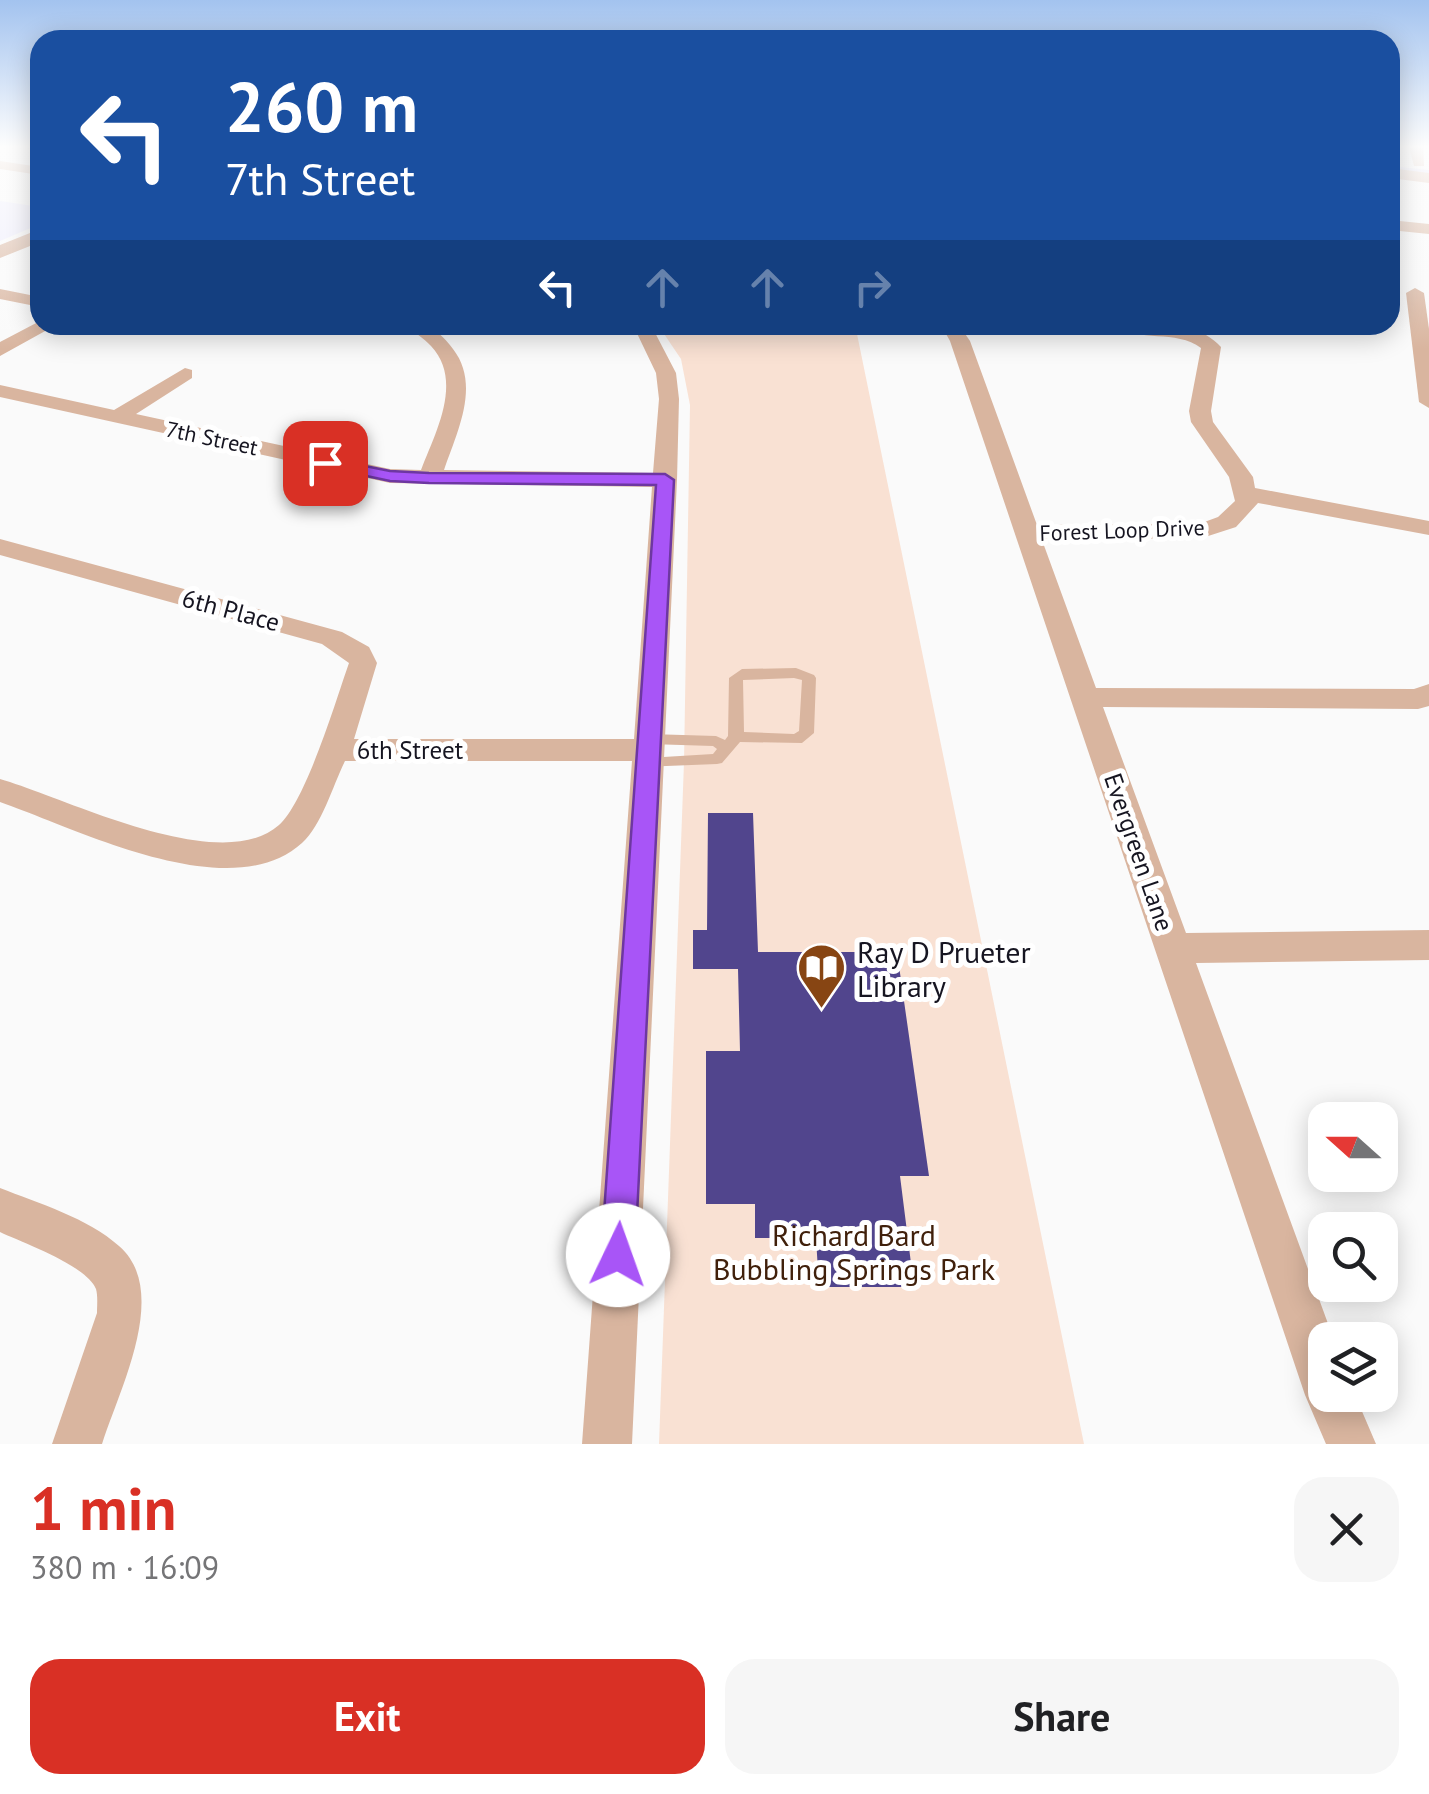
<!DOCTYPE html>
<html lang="en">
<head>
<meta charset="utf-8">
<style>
  :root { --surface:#fff; --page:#f6f6f6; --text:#202124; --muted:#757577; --accent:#d93025 }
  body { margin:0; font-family:"PT Sans",sans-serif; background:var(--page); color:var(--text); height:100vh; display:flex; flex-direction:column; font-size:38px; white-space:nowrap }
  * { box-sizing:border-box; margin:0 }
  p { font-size:32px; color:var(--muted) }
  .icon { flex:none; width:55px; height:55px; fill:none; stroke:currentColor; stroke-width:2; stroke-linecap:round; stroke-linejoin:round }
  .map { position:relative; height:1444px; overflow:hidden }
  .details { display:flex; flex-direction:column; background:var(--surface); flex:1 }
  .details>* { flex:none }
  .top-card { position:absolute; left:30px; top:30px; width:1370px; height:305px; border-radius:30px; box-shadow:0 5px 25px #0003; background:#1a4fa0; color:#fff; overflow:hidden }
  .needle { width:65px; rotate:291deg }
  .buttons { position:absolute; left:1308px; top:1102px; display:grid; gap:20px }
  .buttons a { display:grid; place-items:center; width:90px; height:90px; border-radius:20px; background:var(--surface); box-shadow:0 5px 25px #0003; font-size:50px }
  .pin { position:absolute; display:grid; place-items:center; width:85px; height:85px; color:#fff; margin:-42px; border-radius:20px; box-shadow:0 5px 15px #0006 }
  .me { position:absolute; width:110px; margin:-55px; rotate:3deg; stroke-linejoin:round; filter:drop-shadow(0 0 8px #0008) }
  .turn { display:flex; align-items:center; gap:35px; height:210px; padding:0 30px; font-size:45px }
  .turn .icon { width:130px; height:130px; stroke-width:2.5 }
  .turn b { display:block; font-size:70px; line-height:85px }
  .lanes { display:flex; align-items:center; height:95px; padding:0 30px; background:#0003; justify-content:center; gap:50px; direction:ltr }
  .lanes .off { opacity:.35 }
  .round { display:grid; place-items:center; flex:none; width:105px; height:105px; border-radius:30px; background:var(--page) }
  .summary { display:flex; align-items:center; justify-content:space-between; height:170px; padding:0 30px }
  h1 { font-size:60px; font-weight:700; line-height:75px; color:var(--accent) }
  .cta { display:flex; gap:20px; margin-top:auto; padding:20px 30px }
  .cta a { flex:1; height:115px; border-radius:30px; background:var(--accent); color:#fff; font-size:40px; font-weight:700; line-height:115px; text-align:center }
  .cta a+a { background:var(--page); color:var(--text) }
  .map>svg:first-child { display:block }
</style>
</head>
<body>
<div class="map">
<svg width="1429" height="1444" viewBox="0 0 1429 1444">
  <rect width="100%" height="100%" fill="#fafafa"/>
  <!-- built -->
  <path fill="#edecfd" d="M0,201l40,6v17l-40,17z"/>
  <!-- green -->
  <path fill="#f9e1d3" d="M658,325h192l6,4 228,1115h-425l25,-682 6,-357 -9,-46z"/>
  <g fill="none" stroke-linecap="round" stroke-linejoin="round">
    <!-- stream -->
    <path stroke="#dbd9fa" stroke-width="4" d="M1390,168l39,4"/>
  </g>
  <!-- building -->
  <path fill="#51458d" d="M708,813h45l5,139h139l32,224h-29l14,111h-95l-3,-49h-61v-34h-49v-153h34l-2,-82h-45v-39h14z"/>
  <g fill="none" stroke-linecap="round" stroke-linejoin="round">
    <!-- service -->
    <path fill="#d9b59f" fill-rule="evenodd" d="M796,668l18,7 2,3 -2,55 -12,10 -62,-1 -18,21 -5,1 -76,3 -2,-4 8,-5 66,-4 4,-5 -4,-3 -64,-2 -8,-5 8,-5 67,2 9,4 3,-4 1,-58 13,-9zM794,678l8,2 -3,51 -5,3 -50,-2 -1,-52z"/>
    <!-- minor -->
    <g fill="#d9b59f" fill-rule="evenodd">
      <path d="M1409,147h14l1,19h-10z"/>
      <path d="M0,161l40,6v8l-40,-6z"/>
      <path d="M1390,220l39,4v10l-39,-4z"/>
      <path d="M1415,288l9,5 5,36v79l-10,-6 -13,-109z"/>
      <path d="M0,289l40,8v10l-40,-8z"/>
      <path d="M40,321v4h16l-56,31v-14z"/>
      <path d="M407,325c22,0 32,5 46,24 28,36 4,83 -9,121l209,3 6,-74 -3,-26 -23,-48h18l25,48 3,26 -2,81 -45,964h-50l50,-683h-287c-12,24 -23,64 -43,82 -72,65 -224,-14 -302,-41v-23c66,19 221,98 279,46 27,-24 57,-125 70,-162l-27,-19 -322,-89v-16l342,93 27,15 8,16 -23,76h280l18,-252 -262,-4 -390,-86v-12l114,25 71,-42 7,2v8l-56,36 254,55 31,1c14,-37 43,-89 10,-124 -7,-8 -17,-13 -24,-21z"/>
      <path d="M941,325h18l11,16 67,184 162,-1 19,-7 17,-16 -6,-24 -38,-55 -2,-11 12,-63c-25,-19 -63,-5 -85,-23 35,0 79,-7 105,22l-10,64 2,11 40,55 2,11 174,33v14l-171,-32 -22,24 -34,11 -160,2 54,148 318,1 15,-5v22l-11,3 -315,-2 83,226 243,-3v30l-233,3 138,377h-9v55h30l21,49h-50l-21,-49 -355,-1054z"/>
      <path d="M0,1188c38,15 88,30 119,58 52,45 0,144 -17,198h-50l45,-131c0,-7 1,-17 -1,-24 -10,-24 -73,-46 -96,-57z"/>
    </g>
    <!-- tertiary -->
    <g fill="#d9b59f" fill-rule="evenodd">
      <path d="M1390,168l39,5v10l-39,-5z"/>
      <path d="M40,229v13l-40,16v-13z"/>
    </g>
  </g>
  <!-- sky -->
  <linearGradient id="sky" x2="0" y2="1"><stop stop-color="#a3c3ef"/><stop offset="0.42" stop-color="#fdfdfd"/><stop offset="1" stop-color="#fdfdfd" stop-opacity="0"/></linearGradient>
  <rect width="1429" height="349" fill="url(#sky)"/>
  <!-- route -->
  <path fill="#a855f7" stroke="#6d37a1" stroke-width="2.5" d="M325,458l65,13 39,2 236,1 9,6 -39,775 -5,12 -12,5 -12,-5 -5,-12 55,-770 -227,-2 -39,-2 -71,-15v-7z"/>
  <!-- icons -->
  <defs>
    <symbol id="library-pin" viewBox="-11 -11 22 30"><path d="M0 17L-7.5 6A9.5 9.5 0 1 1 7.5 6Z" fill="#874513" stroke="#fff"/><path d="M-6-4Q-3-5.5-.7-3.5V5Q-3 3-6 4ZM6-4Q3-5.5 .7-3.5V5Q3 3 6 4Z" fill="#fff"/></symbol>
  </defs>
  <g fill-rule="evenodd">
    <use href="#library-pin" x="794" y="940" width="55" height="75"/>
  </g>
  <g text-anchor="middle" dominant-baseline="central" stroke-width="10" stroke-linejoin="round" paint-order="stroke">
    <!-- far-street labels -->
    <g font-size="22" fill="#161521" stroke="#fff">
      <text transform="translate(212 438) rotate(12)">7th Street</text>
      <text transform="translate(1122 530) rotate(-2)">Forest Loop Drive</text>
    </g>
    <!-- street labels -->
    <g font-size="25" fill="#161521" stroke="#fff">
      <text transform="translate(231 610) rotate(15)">6th Place</text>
      <text x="410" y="750">6th Street</text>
      <text transform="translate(1139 852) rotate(71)">Evergreen Lane</text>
    </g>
    <!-- near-poi labels -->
    <g font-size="30" fill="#161521" stroke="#fff" text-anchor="start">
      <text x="857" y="951">Ray D Prueter<tspan x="857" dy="34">Library</tspan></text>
    </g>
    <!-- near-park labels -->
    <g font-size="30" fill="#40200b" stroke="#fff">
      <text x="854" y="1234">Richard Bard<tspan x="854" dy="34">Bubbling Springs Park</tspan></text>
    </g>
  </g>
</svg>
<div class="buttons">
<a><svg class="needle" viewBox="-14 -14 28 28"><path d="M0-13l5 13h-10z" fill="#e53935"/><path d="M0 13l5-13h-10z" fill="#757577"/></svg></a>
<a><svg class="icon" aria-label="search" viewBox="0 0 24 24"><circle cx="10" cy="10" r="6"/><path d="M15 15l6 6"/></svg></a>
<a><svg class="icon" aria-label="layers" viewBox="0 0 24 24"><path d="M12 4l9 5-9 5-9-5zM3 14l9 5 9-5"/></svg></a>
</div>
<div class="pin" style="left:325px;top:463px;background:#d93025"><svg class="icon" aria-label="arrive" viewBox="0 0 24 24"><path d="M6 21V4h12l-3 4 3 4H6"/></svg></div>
<svg class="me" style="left:618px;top:1255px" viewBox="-20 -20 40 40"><circle r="19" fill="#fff"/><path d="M0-13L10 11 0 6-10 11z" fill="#a855f7"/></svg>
<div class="top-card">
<div class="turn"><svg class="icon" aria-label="left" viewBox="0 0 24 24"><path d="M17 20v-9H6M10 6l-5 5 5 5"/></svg><div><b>260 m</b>7th Street</div></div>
<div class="lanes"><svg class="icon" aria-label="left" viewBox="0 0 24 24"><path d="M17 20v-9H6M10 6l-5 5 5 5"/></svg><svg class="icon off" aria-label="ahead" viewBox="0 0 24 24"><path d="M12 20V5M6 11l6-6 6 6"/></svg><svg class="icon off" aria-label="ahead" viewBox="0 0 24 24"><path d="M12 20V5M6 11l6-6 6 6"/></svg><svg class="icon off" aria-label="right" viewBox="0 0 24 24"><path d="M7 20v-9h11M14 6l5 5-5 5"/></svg></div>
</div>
</div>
<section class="details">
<div class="summary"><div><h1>1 min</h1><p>380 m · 16:09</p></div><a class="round"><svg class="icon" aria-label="close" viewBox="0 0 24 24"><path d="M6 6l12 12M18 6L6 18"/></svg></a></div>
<div class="cta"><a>Exit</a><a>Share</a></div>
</section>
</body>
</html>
